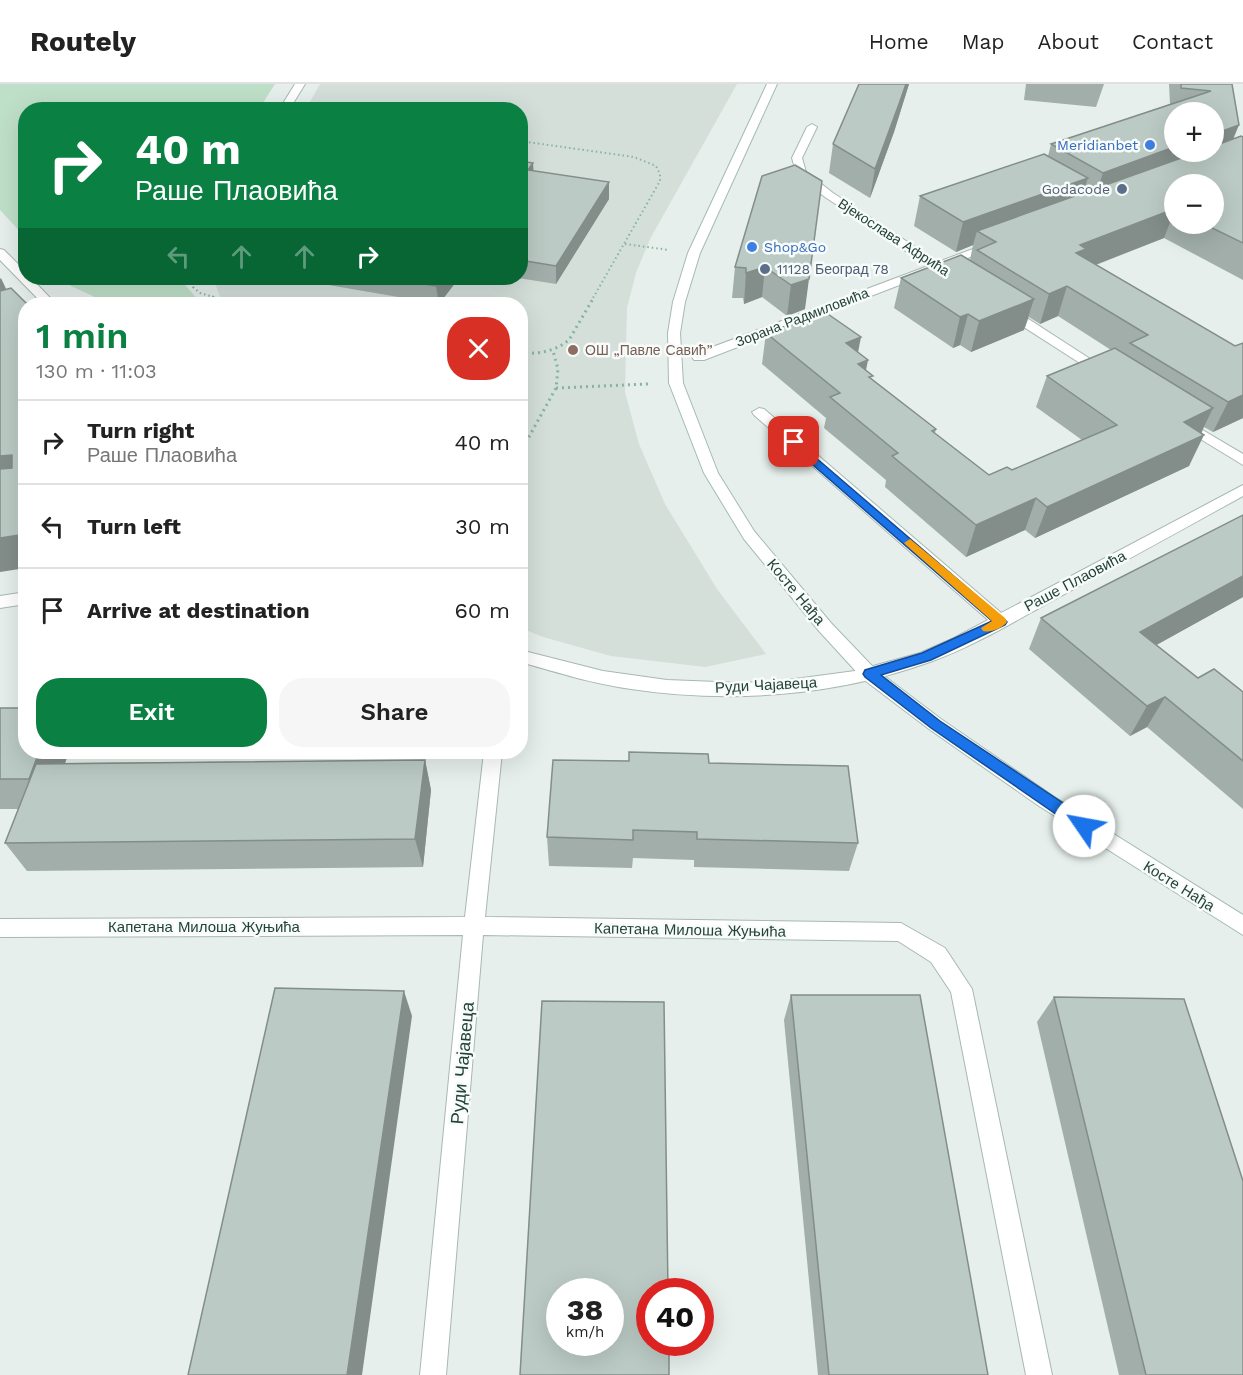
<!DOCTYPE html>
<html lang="en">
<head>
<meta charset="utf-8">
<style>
  :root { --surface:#fff; --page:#f6f6f6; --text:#222; --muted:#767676; --line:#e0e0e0; --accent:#0b8043 }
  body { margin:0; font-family:"Work Sans",sans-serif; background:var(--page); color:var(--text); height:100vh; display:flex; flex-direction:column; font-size:22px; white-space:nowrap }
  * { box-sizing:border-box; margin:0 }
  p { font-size:20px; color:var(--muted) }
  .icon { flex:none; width:33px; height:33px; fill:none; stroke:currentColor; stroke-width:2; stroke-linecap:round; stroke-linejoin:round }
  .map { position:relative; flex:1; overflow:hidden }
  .details { position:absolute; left:18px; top:213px; width:510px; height:462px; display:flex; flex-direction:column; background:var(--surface); border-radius:24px; box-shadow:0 6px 24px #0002 }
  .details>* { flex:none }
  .hud { position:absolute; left:18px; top:18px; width:510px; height:183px; border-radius:24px; box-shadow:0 6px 24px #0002; background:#0b8043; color:#fff; overflow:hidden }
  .fabs { position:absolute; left:1164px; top:18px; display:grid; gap:12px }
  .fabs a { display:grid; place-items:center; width:60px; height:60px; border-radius:50%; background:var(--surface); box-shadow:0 6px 24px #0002; font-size:30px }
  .speed { position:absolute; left:546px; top:1194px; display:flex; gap:12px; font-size:30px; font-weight:700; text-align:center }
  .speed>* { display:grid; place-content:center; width:78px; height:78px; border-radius:50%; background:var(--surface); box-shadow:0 6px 24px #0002; line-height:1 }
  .speed small { font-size:15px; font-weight:400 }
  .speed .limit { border:9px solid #d22; background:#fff; color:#111 }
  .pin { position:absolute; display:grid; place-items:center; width:51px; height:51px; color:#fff; margin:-26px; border-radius:12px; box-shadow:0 3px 9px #0006 }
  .me { position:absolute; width:66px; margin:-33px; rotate:303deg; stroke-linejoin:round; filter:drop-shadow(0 0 4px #0008) }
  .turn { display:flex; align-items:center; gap:21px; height:126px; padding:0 18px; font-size:27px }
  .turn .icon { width:78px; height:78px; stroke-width:2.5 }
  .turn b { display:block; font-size:42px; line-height:51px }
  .lanes { display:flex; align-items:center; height:57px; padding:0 18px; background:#0003; justify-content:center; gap:30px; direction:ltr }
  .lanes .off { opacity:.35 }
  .round { display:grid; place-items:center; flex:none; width:63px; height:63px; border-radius:24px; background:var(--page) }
  .summary { display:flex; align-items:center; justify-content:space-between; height:102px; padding:0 18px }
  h1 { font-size:36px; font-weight:600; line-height:45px; color:var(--accent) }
  .button { display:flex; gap:12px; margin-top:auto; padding:12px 18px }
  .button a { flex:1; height:69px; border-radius:24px; background:var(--accent); color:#fff; font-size:24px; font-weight:600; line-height:69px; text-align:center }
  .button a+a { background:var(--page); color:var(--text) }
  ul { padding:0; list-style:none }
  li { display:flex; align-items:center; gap:18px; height:84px; padding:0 18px; border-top:2px solid var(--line) }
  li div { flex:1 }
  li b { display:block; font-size:22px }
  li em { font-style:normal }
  header { display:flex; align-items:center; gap:36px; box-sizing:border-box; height:84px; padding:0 30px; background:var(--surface); border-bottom:2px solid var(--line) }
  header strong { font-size:28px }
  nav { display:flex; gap:33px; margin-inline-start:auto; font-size:21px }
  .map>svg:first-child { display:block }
</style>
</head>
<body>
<header>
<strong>Routely</strong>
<nav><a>Home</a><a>Map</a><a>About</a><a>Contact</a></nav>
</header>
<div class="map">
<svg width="1243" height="1291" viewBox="0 0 1243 1291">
  <rect width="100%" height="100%" fill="#e6efeb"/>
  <!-- built -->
  <path fill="#d4dfda" d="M320,0h417l-87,155 -14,34 -9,35 -2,84 14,52 26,60 52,85 49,65 -61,13 -94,-11 -68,-19 -22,-9 -1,-324h-297l-10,-26h307v-168l-214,-1z"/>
  <!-- green -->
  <g fill="#bfe0c8">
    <path d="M0,0h275l-16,25 -233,1 -1,127 -25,-27z"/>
    <path d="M63,194h123l-1,7 16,18 -91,1 -39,-18z"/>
  </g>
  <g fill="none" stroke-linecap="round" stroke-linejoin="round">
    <defs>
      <g id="lane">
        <path d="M759,324l5,1 243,209 2,4 -2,4h-12l-241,-211 -2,-3z"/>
        <path d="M26,508v12l-26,4v-12z"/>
      </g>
      <g id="street">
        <path d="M295,0h10l-16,26h-10z"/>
        <path d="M812,40l5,3 -15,31 4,14 27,21 105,69 51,-19h8l2,2 -53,22 3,3 -2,3 -11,-2 -232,89h-10l-2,-3 2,-3 234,-88 -103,-69 -28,-22 -5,-17 15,-31z"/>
        <path d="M0,165l4,1 22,22v6h5l25,26h-13l-43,-44z"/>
        <path d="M1006,222l4,1 102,66 -2,3h-10l-98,-63 -2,-3z"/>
        <path d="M1184,335l59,35v11l-64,-39 -2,-3z"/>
        <path d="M1243,401v11c-65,36 -130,72 -195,107 -38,21 -76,44 -118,59 -95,34 -199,42 -299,27 -38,-5 -74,-17 -111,-27v-12l83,21 64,9 75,3 38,-2 75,-10 65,-18 34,-15z"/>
        <path d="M484,668h18l-17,165 416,6 44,25 27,41 80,386h-26l-75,-383 -20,-30 -33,-21 -415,-6 -37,440h-26l43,-440 -463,2v-18l465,-2z"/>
      </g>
      <path id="secondary" d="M767,0h10l-77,169 -15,49 -5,31 3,50 35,90 36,58 77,92 44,46 66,50 112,77 190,119v20l-204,-129 -110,-77 -66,-50 -44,-48 -75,-92 -40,-66 -35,-90 -1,-50 5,-31 15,-49z"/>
    </defs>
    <!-- lane casing -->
    <use href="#lane" stroke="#a8b8b2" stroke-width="2"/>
    <!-- street casing -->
    <use href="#street" stroke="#a8b8b2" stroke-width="2"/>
    <!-- secondary casing -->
    <use href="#secondary" stroke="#a4bbb3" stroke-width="2"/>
    <!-- path-far1 -->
    <g stroke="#86b3a5" stroke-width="2" stroke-dasharray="1.5 3" stroke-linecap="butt">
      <path d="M520,57l114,16 22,9 4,8v7l-67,117"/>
      <path d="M625,160l44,6"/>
      <path d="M194,194l-1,9 7,6 17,5"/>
    </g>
    <!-- path -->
    <g stroke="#86b3a5" stroke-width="3" stroke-dasharray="2 4" stroke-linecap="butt">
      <path d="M212,213l11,3v4"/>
      <path d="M520,269c18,1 34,-1 49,-13l25,-43"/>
      <path d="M556,304l92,-4"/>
      <path d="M520,369l36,-65 2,-19 -5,-18"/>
    </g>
    <!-- lane -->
    <use href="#lane" fill="#fff" fill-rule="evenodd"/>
    <!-- street -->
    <use href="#street" fill="#fff" fill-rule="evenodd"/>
    <!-- secondary -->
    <use href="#secondary" fill="#fff" fill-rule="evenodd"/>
  </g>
  <!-- wall -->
  <g fill="#a1aea9" fill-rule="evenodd">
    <path d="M859,0h50l-15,48 -24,66 -41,-25 4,-29z"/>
    <path d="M1026,0h78l-8,23 -72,-7z"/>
    <path d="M1169,0h63l1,55 10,-2v143l-79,-42 -68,27 139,81 8,-3v75l-30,14 -9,-5 -15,39 -154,72 -10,-8 -59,27 -81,-70 1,-7 -62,-52 2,-10 -64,-54 4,-31 92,20 8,17 6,10 64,49 -1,4 54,42 23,-5 70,-30 -46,-33 11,-31 64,-26 -53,-34 -18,8 -11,-7 -5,13 -53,22 -11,-7 -7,3 -59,-40 7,-30 69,-18 3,-15 -17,7 -42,-26 6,-30 128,-40 3,-12 119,-40zM1174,100l40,40h-40z"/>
    <path d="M520,77l13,10 76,28 -53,85 -38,-6h2z"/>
    <path d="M762,92l43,133 -18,7 -25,-19 -18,7 -1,-6h-11l3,-31z"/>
    <path d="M310,194h149l-20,26 -128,-22z"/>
    <path d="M1243,431v82l-87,48 42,33 45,14v117l-96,-82 -17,9 -101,-87 12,-31z"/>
    <path d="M0,624l69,44 -4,11 360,-3 6,30 -8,77 -396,4 -22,-28 13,-34h-18z"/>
    <path d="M709,679l149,80 -9,28 -155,-4v-7l-61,-2 -1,10 -83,-2 -2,-29z"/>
    <path d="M791,911l197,380h-170l-34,-355z"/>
    <path d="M1054,913l189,378h-124l-82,-353z"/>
  </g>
  <!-- shaded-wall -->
  <g fill="#838d89">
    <path d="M906,0h3l-15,48 -24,66 5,-29z"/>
    <path d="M1239,41l-12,29 -134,48 10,-29 71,-26v5h40v-18z"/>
    <path d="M533,79l1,17 -6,-10z"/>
    <path d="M1088,94l-10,29 -101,24 -4,14 -17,7 7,-30z"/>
    <path d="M609,98v17l-53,85v-18z"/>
    <path d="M1174,125v3l-10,26 -85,33 -3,-18 4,-8z"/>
    <path d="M765,183l-3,30 -18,7 2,-31z"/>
    <path d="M1,194l14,30 -15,5v-34z"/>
    <path d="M443,194h16l-20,26 -3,-18z"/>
    <path d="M809,195l-4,30 -18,7 4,-31z"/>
    <path d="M1067,202l-9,30 -18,8 9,-30z"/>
    <path d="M1034,215l-10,31 -53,22 8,-31z"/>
    <path d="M968,230l-8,31 -7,3 7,-31z"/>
    <path d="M861,253l-6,31 -9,-25z"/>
    <path d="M868,276l-6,31 -4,-27z"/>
    <path d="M1243,311v23l-30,14 15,-30z"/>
    <path d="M1213,324l-14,29 5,-2 -15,31 -154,72 12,-31 137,-85z"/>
    <path d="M12,371l14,26 -26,8v-33z"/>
    <path d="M1036,414l-11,32 -59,27 10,-32z"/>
    <path d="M26,450v34l-26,4v-34z"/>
    <path d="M1243,492v21l-119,66 16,-31z"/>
    <path d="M1165,613l-18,30 -17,9 17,-30z"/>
    <path d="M39,668h30l-20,56 -20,-29z"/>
    <path d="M425,676l6,30 -8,77 -8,-28z"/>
    <path d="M404,907l8,25 -50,359h-15z"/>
  </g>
  <!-- building -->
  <g fill="#bbcac4" stroke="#838d89" stroke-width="1.5" fill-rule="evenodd">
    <path d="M859,0h47l-7,20 -24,65 -42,-25z"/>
    <path d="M1181,0h51l7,41 -25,9v-22h-40v35l-71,26 -52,-29 160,-53 -30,-3z"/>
    <path d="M1241,52l2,1v106l-39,-19h10v-40h-40v25l-94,36 6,4 -10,4 159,93 8,-3v52l-15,7 -98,-59 18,-8 -81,-49 -18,8 -72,-44 19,-8 -19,-11 221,-79h16v-6z"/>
    <path d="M1044,70l44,24 -125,44 -43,-26z"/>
    <path d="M520,77l13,2 -5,7 81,12 -53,84 -36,-6z"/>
    <path d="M795,81l27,16 -13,98 -18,6 -26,-18 -19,6v-5l-11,-1 27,-91z"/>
    <path d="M961,171l73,44 -55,22 -11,-7 -8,3 -59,-39z"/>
    <path d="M386,194h57l-7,8z"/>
    <path d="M11,204l15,15 5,-1 2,2h-7v230l-26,4v-69l12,-1v-13l-12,1v-165z"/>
    <path d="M825,228l36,25 -15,6 22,17 -10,4 15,12 -4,1 67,52 -4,2 57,44 18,-8 5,3 105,-45 -70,-49 68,-28 98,60 -29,14 20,13 -157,72 -11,-9 -60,27 -84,-69 6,-3 -68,-56 10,-4 -74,-60z"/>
    <path d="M1243,431v61l-103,56 58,46 16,-9 29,23v69l-78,-64 -18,9 -106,-88z"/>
    <path d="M0,624h26v44h13l-10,27h-29z"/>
    <path d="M629,668l79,2 1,9 139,3 10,77 -161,-4v-7l-64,-2v10l-86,-3 6,-77 76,1z"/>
    <path d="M425,676l-10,79 -410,4 31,-79z"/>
    <path d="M275,904l129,3 -57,384h-159z"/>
    <path d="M791,911h129l68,380h-159z"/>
    <path d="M1054,913l130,2 59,182v194h-97z"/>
    <path d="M542,917l122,1 4,290h-18v50h19v33h-149zM560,1208h50v50h-50z"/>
  </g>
  <!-- route -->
  <path fill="#1a73e8" stroke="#114b97" stroke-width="1.5" d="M794,355l213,183 -2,3 -74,35 -50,15 59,46 150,100 2,5 -2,4h-11l-148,-102 -66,-51 -2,-3 2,-4 57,-17 70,-32 -202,-176v-5z"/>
  <!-- slow -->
  <path fill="#f59e0b" d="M910,455l95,79 2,4c-4,6 -17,11 -24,9l-2,-3 11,-7 -86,-76 -2,-2z"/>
  <!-- markers -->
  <g fill="#3f7fe0" stroke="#f7fbf9" stroke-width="2">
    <circle cx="1150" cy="61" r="6"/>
    <circle cx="752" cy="163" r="6"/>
  </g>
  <g fill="#5c6f8a" stroke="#f7fbf9" stroke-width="2">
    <circle cx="1122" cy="105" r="6"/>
    <circle cx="765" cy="185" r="6"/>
  </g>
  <circle fill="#8d6e63" stroke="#f7fbf9" stroke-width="2" cx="573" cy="266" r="6"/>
  <g text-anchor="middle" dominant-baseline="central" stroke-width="5" stroke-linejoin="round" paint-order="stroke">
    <!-- far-shop labels -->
    <g font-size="14" fill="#366cbe" stroke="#f7fbf9" text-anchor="end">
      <text x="1138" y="61">Meridianbet</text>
      <text x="764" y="163" text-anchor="start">Shop&amp;Go</text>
    </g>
    <!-- far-service labels -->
    <g font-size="14" fill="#4e5e75" stroke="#f7fbf9" text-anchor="end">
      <text x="1110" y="105">Godacode</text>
      <text x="777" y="185" text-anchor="start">11128 Београд 78</text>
    </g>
    <!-- far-street labels -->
    <g font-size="14" fill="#24423a" stroke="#f7fbf9">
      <text transform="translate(894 153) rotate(33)">Вјекослава Афрића</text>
      <text transform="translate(802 233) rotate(-21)">Зорана Радмиловића</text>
    </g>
    <!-- far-education labels -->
    <g font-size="14" fill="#785e54" stroke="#f7fbf9" text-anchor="start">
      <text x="585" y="266">ОШ „Павле Савић”</text>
    </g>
    <!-- street labels -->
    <g font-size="15" fill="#24423a" stroke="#f7fbf9">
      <text transform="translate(1075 497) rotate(-28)">Раше Плаовића</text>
      <text transform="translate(796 508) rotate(50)">Косте Нађа</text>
      <text transform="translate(766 601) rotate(-3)">Руди Чајавеца</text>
      <text transform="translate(1179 802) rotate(32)">Косте Нађа</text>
      <text x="204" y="843">Капетана Милоша Жуњића</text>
      <text transform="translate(690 846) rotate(1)">Капетана Милоша Жуњића</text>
    </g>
    <!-- near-street labels -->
    <g font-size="18" fill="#24423a" stroke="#f7fbf9">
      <text transform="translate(462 979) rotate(-85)">Руди Чајавеца</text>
    </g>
  </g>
</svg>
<div class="fabs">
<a>+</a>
<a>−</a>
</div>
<div class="speed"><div>38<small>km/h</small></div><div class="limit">40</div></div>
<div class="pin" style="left:794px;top:358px;background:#d93025"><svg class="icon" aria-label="arrive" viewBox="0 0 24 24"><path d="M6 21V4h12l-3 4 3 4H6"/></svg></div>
<svg class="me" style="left:1084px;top:742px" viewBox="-20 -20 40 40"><circle r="19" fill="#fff"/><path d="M0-13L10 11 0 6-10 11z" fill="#1a73e8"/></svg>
<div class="hud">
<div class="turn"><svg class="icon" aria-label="right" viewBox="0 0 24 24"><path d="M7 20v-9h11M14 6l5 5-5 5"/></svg><div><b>40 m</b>Раше Плаовића</div></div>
<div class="lanes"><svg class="icon off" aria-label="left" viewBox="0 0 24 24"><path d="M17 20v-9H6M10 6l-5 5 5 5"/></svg><svg class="icon off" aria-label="ahead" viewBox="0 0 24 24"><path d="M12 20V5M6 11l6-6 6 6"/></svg><svg class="icon off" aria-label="ahead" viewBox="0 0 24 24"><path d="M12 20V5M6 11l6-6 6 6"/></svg><svg class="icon" aria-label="right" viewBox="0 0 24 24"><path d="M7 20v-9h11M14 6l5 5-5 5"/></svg></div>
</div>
<section class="details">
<div class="summary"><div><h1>1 min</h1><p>130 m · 11:03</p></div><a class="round" style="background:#d93025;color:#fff"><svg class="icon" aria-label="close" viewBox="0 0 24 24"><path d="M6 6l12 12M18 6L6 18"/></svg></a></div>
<ul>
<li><svg class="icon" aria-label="right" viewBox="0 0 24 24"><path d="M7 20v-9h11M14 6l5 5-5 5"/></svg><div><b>Turn right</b><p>Раше Плаовића</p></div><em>40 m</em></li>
<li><svg class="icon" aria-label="left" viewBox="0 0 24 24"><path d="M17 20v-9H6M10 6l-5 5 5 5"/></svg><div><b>Turn left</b></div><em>30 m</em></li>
<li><svg class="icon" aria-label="arrive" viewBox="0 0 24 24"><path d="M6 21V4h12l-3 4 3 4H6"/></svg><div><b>Arrive at destination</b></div><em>60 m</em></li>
</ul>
<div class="button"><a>Exit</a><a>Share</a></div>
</section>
</div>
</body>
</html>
